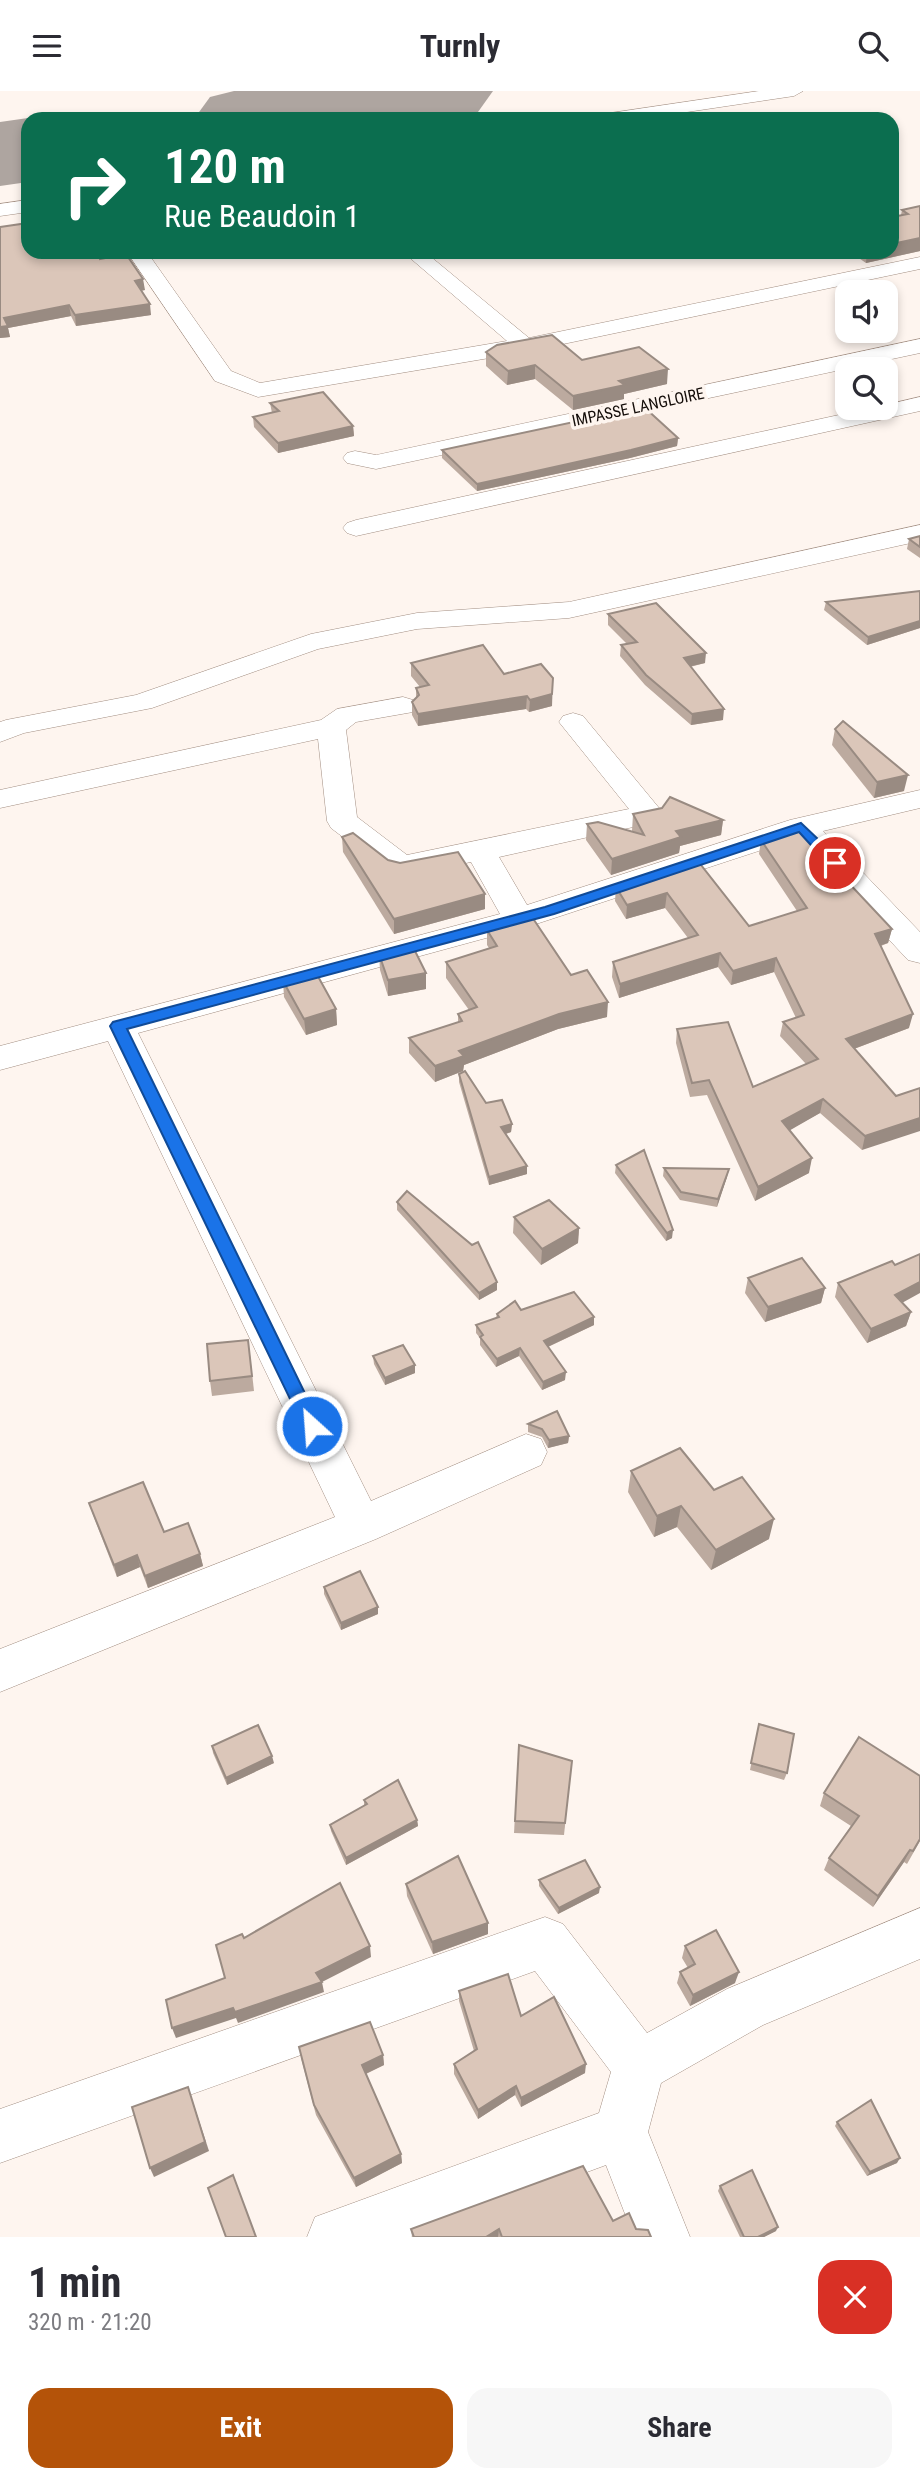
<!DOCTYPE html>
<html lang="en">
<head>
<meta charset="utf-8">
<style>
  :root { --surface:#fff; --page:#f7f7f7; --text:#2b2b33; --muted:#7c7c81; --accent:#b45309 }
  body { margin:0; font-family:"Roboto Condensed",sans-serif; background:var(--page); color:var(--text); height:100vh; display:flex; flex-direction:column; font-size:26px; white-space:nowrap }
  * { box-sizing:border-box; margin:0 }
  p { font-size:23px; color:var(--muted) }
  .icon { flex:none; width:38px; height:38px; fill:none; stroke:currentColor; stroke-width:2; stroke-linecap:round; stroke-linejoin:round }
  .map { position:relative; height:2146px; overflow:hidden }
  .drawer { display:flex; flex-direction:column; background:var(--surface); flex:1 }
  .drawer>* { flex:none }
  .guide { position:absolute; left:21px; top:21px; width:878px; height:147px; border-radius:21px; box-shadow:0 4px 10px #0003; background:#0b6e4f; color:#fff; overflow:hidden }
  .controls { position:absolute; left:835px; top:189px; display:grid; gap:14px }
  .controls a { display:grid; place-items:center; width:63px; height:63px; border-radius:14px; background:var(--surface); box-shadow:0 4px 10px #0003; font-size:35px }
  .pin { position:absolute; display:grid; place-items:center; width:60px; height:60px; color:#fff; margin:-30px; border:4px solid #fff; border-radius:50%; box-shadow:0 2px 7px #0007 }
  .me { position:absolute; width:77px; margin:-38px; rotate:334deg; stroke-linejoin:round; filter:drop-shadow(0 0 5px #0008) }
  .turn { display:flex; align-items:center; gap:24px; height:147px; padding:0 28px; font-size:32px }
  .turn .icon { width:91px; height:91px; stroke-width:2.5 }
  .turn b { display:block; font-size:49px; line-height:60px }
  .round { display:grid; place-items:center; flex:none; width:74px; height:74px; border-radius:21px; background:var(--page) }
  .head { display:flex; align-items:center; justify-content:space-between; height:119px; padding:0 28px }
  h1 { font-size:42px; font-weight:700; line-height:52px }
  .primary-button { display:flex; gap:14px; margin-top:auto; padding:14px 28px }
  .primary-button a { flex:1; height:80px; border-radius:21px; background:var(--accent); color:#fff; font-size:28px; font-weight:700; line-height:80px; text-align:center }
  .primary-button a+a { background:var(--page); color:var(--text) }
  header { display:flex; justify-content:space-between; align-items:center; height:91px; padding:0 28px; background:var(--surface); font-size:32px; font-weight:700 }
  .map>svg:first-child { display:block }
</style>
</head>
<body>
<header><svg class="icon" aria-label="menu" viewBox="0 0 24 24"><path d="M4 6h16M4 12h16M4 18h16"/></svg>Turnly<svg class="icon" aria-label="search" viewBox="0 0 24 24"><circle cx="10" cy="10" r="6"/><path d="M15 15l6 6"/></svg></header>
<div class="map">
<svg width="920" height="2146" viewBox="0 0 920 2146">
  <rect width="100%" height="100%" fill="#fef5ef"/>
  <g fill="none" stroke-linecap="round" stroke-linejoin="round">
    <!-- runway -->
    <g fill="#aea5a0" fill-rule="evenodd">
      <path d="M234,0h259l-15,21 -27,7h-257l16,-22z"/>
      <path d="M28,27l4,1h-4v63l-28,4v-64z"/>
    </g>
    <defs>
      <g id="minor">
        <path d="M759,0h44l-9,5 -154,23h-45l9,-5z"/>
        <path d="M28,109v12l-28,4v-12z"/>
        <path d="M127,161h20l84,119 29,12 247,-42 -104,-89h22l104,86 391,-81v12l-395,83 -267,45 -43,-16z"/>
        <path d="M920,248v14l-544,116 -29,-6 -4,-5 4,-5 8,-2 21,4z"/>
        <path d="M920,306v14l-564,125 -9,-3 -4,-5 4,-5 9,-3 515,-112h15v-3z"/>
        <path d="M920,434v16l-351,77 -152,11 -99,20 -166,59 -128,25 -24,9v-20l6,-2 130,-25 175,-61 106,-21 152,-11z"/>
        <path d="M403,606l10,3 4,6 -4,6 -57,10 -10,8 11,87 50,38 222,-46 -70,-87 4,-6 10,-3 10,3 81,98 -4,7 -161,36 28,48 263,-85 130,-30v18l-97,23 97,101v31l-12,-3 -113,-121 -265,87 -392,107 233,468 155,-67 15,5 6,13 -6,13 -165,74 -376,153v-43l335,-132 -227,-476 -108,29v-24l500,-132 -29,-52 -70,14 -11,-3 -59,-45 -4,-7 -9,-82 -318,69v-18l321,-70 16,-11z"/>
        <path d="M920,1817v51l-157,66 -102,58 -13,49 42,105h-56l-28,-72 -195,72h-104l8,-20 284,-104 12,-41 -76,-101 -535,192v-54l545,-192 18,7 84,109 80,-44z"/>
      </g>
    </defs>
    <!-- minor casing -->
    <use href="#minor" stroke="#a28e82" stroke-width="1"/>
    <!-- minor -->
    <use href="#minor" fill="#fff" fill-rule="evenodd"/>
  </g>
  <!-- wall -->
  <g fill="#bcaa9f">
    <path d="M920,115v45l-54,12 -16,-11h42v-35l9,-2 1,-5z"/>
    <path d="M0,136l100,32 45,31 -4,1 10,24 -75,11 -5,-10 -63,12 2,9 -10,1z"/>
    <path d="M486,261l96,8 85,24 -43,10v5l-51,11 -38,-31 -28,6 -21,-19z"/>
    <path d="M270,312l83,23 1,10 -76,17 -24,-26 -1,-10 19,-4z"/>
    <path d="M678,347l-1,8 -47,12 -153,33 -35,-33v-8z"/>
    <path d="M920,445v22l-13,-9 2,-10z"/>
    <path d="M920,500v37l-53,17 -43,-35 2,-8z"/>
    <path d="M608,523l97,49 -15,4 33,53 -32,5 -46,-40 -25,-29 1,-11 6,-1 -19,-19z"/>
    <path d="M411,572l93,11 48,32 -23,6 -3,-3 -108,17 -6,-11v-13l4,-4v-10l4,-1 -9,-11z"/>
    <path d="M835,638l69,62 -30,7 -42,-53z"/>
    <path d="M633,723l90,6 -2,15 -41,11 -1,7 -68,22 -25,-35 1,-16 45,7z"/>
    <path d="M342,746l46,23 97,49 -91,25 -51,-82z"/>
    <path d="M761,749l131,89 -4,14 -7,3 28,82 -55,21 42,47 -34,54 -42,-37 -31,17 20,43 -54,28 -48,-106 -17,2 -14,-54 1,-14 76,58 53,-23 -26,-28 3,-14 13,-4 -22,-46 -43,13 -13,-18 -99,31 -7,-21 1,-15 75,-24 -23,-30 -39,11 -11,-18 1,-14 81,-27 52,66 48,-15 -38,-57z"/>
    <path d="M487,839l84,45 36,42 -49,12 -94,36 -1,6 -28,11 -26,-29v-15l49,-16v-8l11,-4 -23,-32v-16l43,-14 -2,-3z"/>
    <path d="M379,863l47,35 -38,7 -8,-26z"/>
    <path d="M283,890l53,28 1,16 -31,10 -22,-38z"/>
    <path d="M459,983l27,29 26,21 -1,8 -5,2 21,40 -38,11 -30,-103z"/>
    <path d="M616,1074l56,73 -6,3 -51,-68z"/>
    <path d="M664,1077l63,9 -10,30 -37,-7 -17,-24z"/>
    <path d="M397,1111l100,88 -18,10 -82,-90z"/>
    <path d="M514,1126l65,11 -1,15 -37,22 -28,-32z"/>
    <path d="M895,1174l7,38 9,9 -5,14 -39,17 -32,-46 3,-14z"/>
    <path d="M748,1187l77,10 -4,15 -56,19 -20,-29z"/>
    <path d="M521,1219l73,15 -46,22 17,33 -23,10 -23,-34 -23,11 -16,-22v-7l-4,-5v-8l20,-7 1,-4z"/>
    <path d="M250,1264l4,36 -42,5 -2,-15z"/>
    <path d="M373,1265l42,17 -30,12 -11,-21z"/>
    <path d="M528,1333l41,12 -1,7 -20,5 -6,-11 -14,-5z"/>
    <path d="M631,1380l83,19 55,49 -58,31 -34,-43 -23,10 -26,-45z"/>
    <path d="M89,1412l75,29 36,22 3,12 -55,22 -8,-21 -23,10 -24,-62z"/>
    <path d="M324,1496l54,27 -37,16 -17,-36z"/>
    <path d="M759,1633l28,49 -3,7 -34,-10z"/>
    <path d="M519,1654l53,16 -8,74 -50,-2z"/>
    <path d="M212,1655l62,17 -47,22 -14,-32z"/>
    <path d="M824,1702l96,48 -13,23 -3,-2 -31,45 -49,-37 5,-12 22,-32 -31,-20z"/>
    <path d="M364,1709l53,20 1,6 -72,39 -15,-34 -1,-6 34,-19z"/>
    <path d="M539,1789l60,13 -41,21 -19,-28z"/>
    <path d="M406,1793l82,50 -55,20 -26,-58z"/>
    <path d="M685,1855l50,37 -45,23 -13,-23 3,-11 8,-4 -6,-10z"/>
    <path d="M459,1900l62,25 64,57 -64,34 -6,-12 -37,24 -24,-45v-10l20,-13 -15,-50z"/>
    <path d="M383,1964l1,10 -18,9 35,80 1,9 -46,24 -40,-72 -15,-57z"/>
    <path d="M837,2031l60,41 -30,13 -32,-50z"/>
    <path d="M720,2095l56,45 -12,6h-24l-22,-46z"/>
    <path d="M613,2130l23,8 15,8h-239l-1,-8z"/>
  </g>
  <!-- shaded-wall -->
  <g fill="#998b82">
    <path d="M920,147v13l-54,12 1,-11h25v-8z"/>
    <path d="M143,188l2,11 -8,1 -2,-10z"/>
    <path d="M150,213l1,11 -75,11 -1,-11z"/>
    <path d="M69,214l2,11 -63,12 2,9 -10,1v-11l4,-9z"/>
    <path d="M535,274v14l-28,6 1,-14z"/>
    <path d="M668,278l-1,15 -43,10v5l-51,11v-14l46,-15z"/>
    <path d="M353,335l1,10 -76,17v-10z"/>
    <path d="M678,347l-1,8 -47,12 -153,33v-7z"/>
    <path d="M920,530v7l-53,17 1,-8z"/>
    <path d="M706,562l-1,10 -22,5 1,-10z"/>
    <path d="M553,587l-1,28 -23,6 1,-12z"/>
    <path d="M527,605l-1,13 -108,17v-12z"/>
    <path d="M724,618l-1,11 -32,5 1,-11z"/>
    <path d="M908,684l-4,16 -30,7 3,-16z"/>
    <path d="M723,729l-2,15 -41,11 -1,7 -68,22 1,-16 64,-28z"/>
    <path d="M667,802l-2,15 -39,11 1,-14z"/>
    <path d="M485,803v15l-91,25v-15z"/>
    <path d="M892,838l-4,14 -16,5 3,-14z"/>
    <path d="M720,862l-2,14 -99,31 1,-14z"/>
    <path d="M776,867l-2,14 -43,13 2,-14z"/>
    <path d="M426,882v16l-38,7v-16z"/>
    <path d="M608,911l-1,15 -49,12 -94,36 -1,6 -28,11v-16l24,-15 100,-37z"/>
    <path d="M336,918l1,16 -31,10 -2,-16z"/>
    <path d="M913,923l-4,14 -66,25 3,-14z"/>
    <path d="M823,1008l-3,14 -40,23 2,-15z"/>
    <path d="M920,1027v13l-58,19 3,-14z"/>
    <path d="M512,1033l-1,8 -10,3v-8z"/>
    <path d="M812,1067l-3,15 -54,28 3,-14z"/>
    <path d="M527,1075v8l-38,11v-8z"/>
    <path d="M729,1078l-2,8 -10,30 1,-8z"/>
    <path d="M579,1137l-1,15 -37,22 1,-16z"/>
    <path d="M673,1139l-1,8 -6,3 1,-8z"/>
    <path d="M497,1191v8l-18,10v-7z"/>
    <path d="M920,1191v11l-29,16 4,-14z"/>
    <path d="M825,1197l-4,15 -56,19 3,-15z"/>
    <path d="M911,1221l-5,14 -39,17 4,-14z"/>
    <path d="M594,1226v8l-51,24 1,-8z"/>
    <path d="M520,1257l-1,8 -23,11 1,-8z"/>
    <path d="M415,1274v8l-30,12v-7z"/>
    <path d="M566,1281l-1,8 -23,10 1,-8z"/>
    <path d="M569,1345l-1,7 -20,5 1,-8z"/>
    <path d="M681,1415l-4,21 -23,10 3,-21z"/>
    <path d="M774,1428l-5,20 -58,31 5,-20z"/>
    <path d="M200,1463l3,12 -55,22 -3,-12z"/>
    <path d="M137,1464l3,12 -23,10 -3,-12z"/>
    <path d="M378,1516v7l-37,16v-7z"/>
    <path d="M272,1665l2,7 -47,22 -1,-7z"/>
    <path d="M417,1729l1,6 -72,39v-7z"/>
    <path d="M910,1759l-6,12 -31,45 5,-11z"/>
    <path d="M600,1796l-1,6 -41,21 1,-6z"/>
    <path d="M488,1832v11l-55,20 -1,-12z"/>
    <path d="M370,1855l1,11 -49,25 2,10 -86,31 -2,-5 -60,20 -4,-10 61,-20 83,-35z"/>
    <path d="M739,1881l-4,11 -45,23 3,-11z"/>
    <path d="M383,1964l1,10 -21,10 -1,-10z"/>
    <path d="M586,1973l-1,9 -64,34v-9z"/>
    <path d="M516,1995l-1,9 -37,24v-9z"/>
    <path d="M188,1996l21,64 -55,26 -4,-9z"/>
    <path d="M401,2063l1,9 -46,24 -2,-9z"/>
    <path d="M900,2067l-3,5 -30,13 3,-4z"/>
    <path d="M778,2136l-2,4 -12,6h-6z"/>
    <path d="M499,2138l-1,8h-12z"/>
  </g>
  <!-- building -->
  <g fill="#dbc6b9" stroke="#998b82" stroke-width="2">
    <path d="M920,115v32l-28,6v-27l16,-3 -6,-4z"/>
    <path d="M28,132v29h70l2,7 26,-5 17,25 -8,2 15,23 -75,11 -6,-10 -65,13 4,8 -8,1v-100z"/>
    <path d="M552,244l30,25 57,-13 29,22 -49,12 6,4 -52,11 -38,-31 -27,6 -22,-19 11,-7z"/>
    <path d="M323,301l30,34 -75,17 -25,-26 26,-6 -9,-8z"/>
    <path d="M644,316l34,31 -47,12 -154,34 -35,-34z"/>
    <path d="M920,445v11l-11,-8z"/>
    <path d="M920,500v30l-52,16 -42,-35z"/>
    <path d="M656,512l50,50 -22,5 40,51 -32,5 -46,-39 -25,-30 16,-3 -29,-28z"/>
    <path d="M483,554l21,29 37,-10 12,14 -1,16 -22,6 -3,-4 -109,18 -6,-12 7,-7 -3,-7 13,-3 -18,-22z"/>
    <path d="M843,630l65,54 -31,7 -42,-53z"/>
    <path d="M670,706l53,23 -47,11 5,6 -69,22 -25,-35 11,-2 46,13 -11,-21 29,-6z"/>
    <path d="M798,738l94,100 -17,5 38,80 -67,25 50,57 24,-8v30l-55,18 -42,-37 -41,22 30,37 -54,29 -49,-107 -17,3 -15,-54 51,-7 25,65 65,-28 -35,-37 21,-7 -28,-57 -43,13 -13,-18 -100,31 -7,-22 85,-27 -31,-42 -40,12 -11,-18 81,-27 52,66 58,-18 -46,-68z"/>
    <path d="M353,742l35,27 12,3 58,-11 27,42 -91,25 -52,-82z"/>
    <path d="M530,823l41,61 16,-5 21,32 -49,12 -100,37 5,5 -29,10 -26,-28 53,-17 -4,-7 19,-7 -31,-45 51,-16 -10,-16z"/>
    <path d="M412,854l14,28 -38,7 -9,-26z"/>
    <path d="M315,880l21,38 -32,10 -21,-38z"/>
    <path d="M465,980l21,32 16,-3 10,24 -11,3 26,39 -38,11 -30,-103z"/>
    <path d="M644,1059l29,80 -6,3 -51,-68z"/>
    <path d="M664,1077l65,1 -11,30 -37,-7z"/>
    <path d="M407,1100l65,54 6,-3 19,40 -18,11 -82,-91z"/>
    <path d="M549,1109l30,28 -37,21 -28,-32z"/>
    <path d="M920,1163v28l-25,13 16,17 -40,17 -33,-46 54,-22 3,4z"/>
    <path d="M802,1167l23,30 -57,19 -20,-29z"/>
    <path d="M574,1201l20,25 -50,24 22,31 -23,10 -23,-34 -23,11 -17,-22 3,-2 -7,-10 23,-8 -2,-3 18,-13 6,9z"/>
    <path d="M248,1249l4,36 -42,5 -3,-37z"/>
    <path d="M403,1254l12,20 -30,13 -12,-22z"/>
    <path d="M557,1320l12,25 -20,4 -7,-11 -14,-5z"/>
    <path d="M680,1357l34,42 28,-13 32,42 -58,31 -35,-44 -24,10 -26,-45z"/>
    <path d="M143,1391l21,50 24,-9 12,31 -55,22 -8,-21 -23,10 -25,-62z"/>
    <path d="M360,1480l18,36 -37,16 -17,-36z"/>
    <path d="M759,1633l35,10 -7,39 -36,-10z"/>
    <path d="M258,1634l14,31 -46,22 -14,-32z"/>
    <path d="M859,1646l61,39v63l-7,12 -3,-1 -32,46 -49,-38 30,-42 -35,-23z"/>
    <path d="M519,1654l53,16 -7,62 -50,-2z"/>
    <path d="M398,1689l19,40 -71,38 -16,-33 37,-21 -3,-4z"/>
    <path d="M458,1765l30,67 -56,19 -26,-58z"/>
    <path d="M585,1769l15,27 -41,21 -20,-28z"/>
    <path d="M340,1792l30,63 -54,27 6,9 -87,30 -2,-4 -61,20 -6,-28 59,-22 -9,-33 26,-11 2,4z"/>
    <path d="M716,1839l23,42 -46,23 -13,-23 15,-8 -10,-18z"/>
    <path d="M508,1883l13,42 33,-19 32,67 -65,34 -5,-12 -38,24 -24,-46 23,-15 -18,-58z"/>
    <path d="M370,1931l13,33 -21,10 39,89 -47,24 -40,-73 -15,-58z"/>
    <path d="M188,1996l17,55 -55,26 -18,-61z"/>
    <path d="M871,2009l29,58 -30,14 -33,-50z"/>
    <path d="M583,2075l30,55 16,-8 7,16 12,1 3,7h-149l-3,-8 -13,8h-72l-3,-8z"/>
    <path d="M752,2079l26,57 -20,10h-14l-24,-51z"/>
    <path d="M233,2084l23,62h-30l-18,-49z"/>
  </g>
  <!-- route -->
  <path fill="#1a73e8" stroke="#114b97" stroke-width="2" d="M801,732l39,37v6h-10l-31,-34 -245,82 -427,115 194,397 -2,6h-13l-196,-406 3,-4 432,-115z"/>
  <g text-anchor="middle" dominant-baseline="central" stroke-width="7" stroke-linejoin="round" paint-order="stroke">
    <!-- far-street labels -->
    <g font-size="16" fill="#130c08" stroke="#fef5ef">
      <text transform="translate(638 316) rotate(-12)">IMPASSE LANGLOIRE</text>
    </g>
  </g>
</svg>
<div class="controls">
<a><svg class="icon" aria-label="sound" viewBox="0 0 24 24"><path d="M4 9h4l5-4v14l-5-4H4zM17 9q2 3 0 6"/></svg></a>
<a><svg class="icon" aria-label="search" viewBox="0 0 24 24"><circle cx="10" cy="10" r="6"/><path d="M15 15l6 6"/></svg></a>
</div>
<div class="pin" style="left:835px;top:772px;background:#d93025"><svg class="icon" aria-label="arrive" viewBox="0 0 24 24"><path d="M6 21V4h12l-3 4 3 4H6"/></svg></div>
<svg class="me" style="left:312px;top:1335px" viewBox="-20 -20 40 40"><circle r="17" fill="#1a73e8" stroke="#fff" stroke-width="3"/><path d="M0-11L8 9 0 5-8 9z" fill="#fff"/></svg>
<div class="guide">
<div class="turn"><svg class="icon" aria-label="right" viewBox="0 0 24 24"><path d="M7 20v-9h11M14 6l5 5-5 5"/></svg><div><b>120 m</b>Rue Beaudoin 1</div></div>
</div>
</div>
<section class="drawer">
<div class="head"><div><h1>1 min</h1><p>320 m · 21:20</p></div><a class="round" style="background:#d93025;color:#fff"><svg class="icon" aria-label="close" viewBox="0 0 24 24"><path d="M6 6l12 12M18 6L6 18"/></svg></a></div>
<div class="primary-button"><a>Exit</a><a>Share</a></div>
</section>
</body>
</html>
